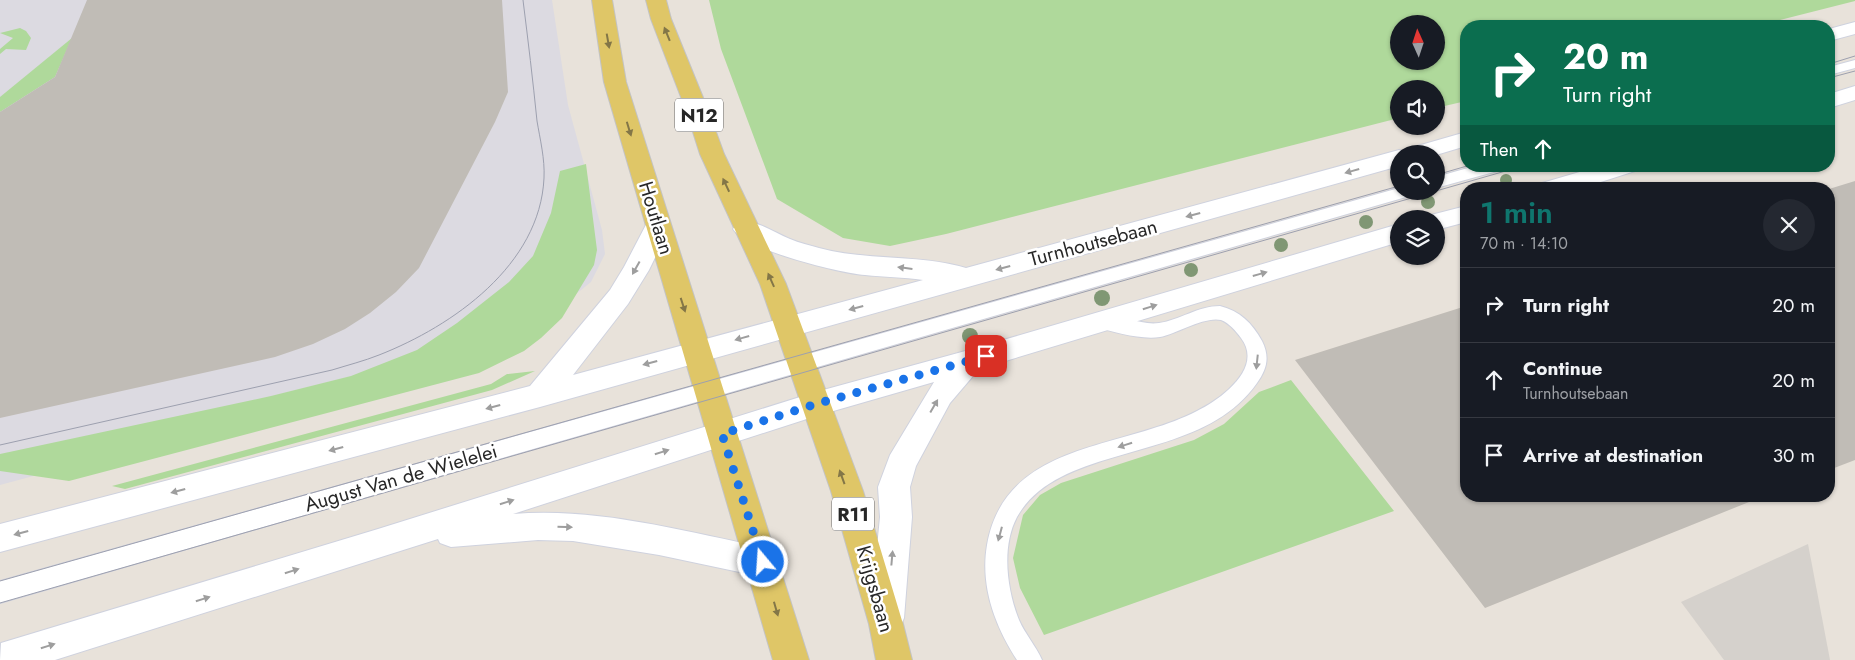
<!DOCTYPE html>
<html lang="en">
<head>
<meta charset="utf-8">
<style>
  :root { --surface:#171b24; --page:#242831; --text:#f1f3f6; --muted:#9ea1a6; --line:#363941; --accent:#0f766e }
  body { margin:0; font-family:Jost,sans-serif; background:var(--page); color:var(--text); height:100vh; display:flex; flex-direction:column; font-size:19px; white-space:nowrap }
  * { box-sizing:border-box; margin:0 }
  p { font-size:16px; color:var(--muted) }
  .icon { flex:none; width:28px; height:28px; fill:none; stroke:currentColor; stroke-width:2; stroke-linecap:round; stroke-linejoin:round }
  .map { position:relative; flex:1; overflow:hidden }
  .sheet { position:absolute; left:1460px; top:182px; width:375px; height:320px; display:flex; flex-direction:column; background:var(--surface); border-radius:20px; box-shadow:0 1px 4px #0004 }
  .sheet>* { flex:none }
  .banner { position:absolute; left:1460px; top:20px; width:375px; height:152px; border-radius:20px; box-shadow:0 1px 4px #0004; background:#0b6e4f; color:#fff; overflow:hidden }
  .needle { width:32px; rotate:357deg }
  .buttons { position:absolute; left:1390px; top:15px; display:grid; gap:10px }
  .buttons a { display:grid; place-items:center; width:55px; height:55px; border-radius:50%; background:var(--surface); box-shadow:0 1px 4px #0004; font-size:25px }
  .pin { position:absolute; display:grid; place-items:center; width:42px; height:42px; color:#fff; margin:-21px; border-radius:10px; box-shadow:0 2px 8px #0006 }
  .me { position:absolute; width:55px; margin:-28px; rotate:342deg; stroke-linejoin:round; filter:drop-shadow(0 0 4px #0008) }
  .turn { display:flex; align-items:center; gap:18px; height:105px; padding:0 20px; font-size:22px }
  .turn .icon { width:65px; height:65px; stroke-width:2.5 }
  .turn b { display:block; font-size:35px; line-height:42px }
  .then { display:flex; align-items:center; height:48px; padding:0 20px; background:#0003; gap:10px; font-size:19px }
  .round { display:grid; place-items:center; flex:none; width:52px; height:52px; border-radius:26px; background:var(--page) }
  .headline { display:flex; align-items:center; justify-content:space-between; height:85px; padding:0 20px }
  h1 { font-size:30px; font-weight:600; line-height:38px; color:var(--accent) }
  ul { padding:0; list-style:none }
  li { display:flex; align-items:center; gap:15px; height:75px; padding:0 20px; border-top:1px solid var(--line) }
  li div { flex:1 }
  li b { display:block; font-size:19px }
  li em { font-style:normal }
  .map>svg:first-child { display:block }
</style>
</head>
<body>
<div class="map">
<svg width="1855" height="660" viewBox="0 0 1855 660">
  <rect width="100%" height="100%" fill="#e8e2da"/>
  <!-- industrial -->
  <path fill="#dcdae1" d="M0,0h552l16,105 34,125 3,24 -14,28 -82,66 -509,137z"/>
  <!-- green -->
  <g fill="#afd99b" fill-rule="evenodd">
    <path d="M709,0h1146v1l-99,25h-290v75l-30,7v-19h-37v29l-453,116 -56,12 -47,-8 -66,-39 -56,-150zM1399,24h37v37h-37z"/>
    <path d="M20,28l6,3 5,7 -5,12 -20,-1 -6,5v-5l13,-11 -13,-5z"/>
    <path d="M72,38l-17,39 -55,35v-15z"/>
    <path d="M586,164l11,86 -3,15 -32,53 -21,20 -17,13 -45,22 -410,108 -69,-10v-17l271,-58 80,-20 66,-26 40,-27 52,-41 24,-26 18,-43 9,-42z"/>
    <path d="M535,371l-43,19 -367,99 -13,-3 379,-102 16,-10z"/>
    <path d="M1291,380l103,131 -350,124 -24,-47 -7,-30 10,-43 17,-20 21,-12 133,-43 30,-16 35,-32z"/>
  </g>
  <!-- plaza -->
  <path fill="#d5d1cc" d="M1808,544l22,116h-106l-43,-58z"/>
  <!-- building -->
  <g fill="#c0bcb6">
    <path d="M87,0h415l6,92 -13,30 -76,146 -23,24 -26,21 -25,16 -32,15 -38,13 -275,61v-306l55,-35z"/>
    <path d="M1855,181v279l-26,10v-281z"/>
    <path d="M1466,306v190h298l-279,112 -190,-248z"/>
  </g>
  <g fill="none" stroke-linecap="round" stroke-linejoin="round">
    <defs>
      <g id="service">
        <path d="M1855,60v8l-26,7v-8z"/>
        <path d="M1475,166h28l-2,4 -65,18v-11z"/>
        <path d="M1399,188v3h16l-2,4 -1413,408v-22z"/>
        <path d="M1220,306c20,5 32,17 42,35 8,16 5,28 -5,42 -44,63 -132,62 -196,94 -18,9 -34,22 -44,40 -16,30 -10,73 2,103 6,14 17,26 23,40h-25c-22,-34 -37,-74 -30,-115 18,-104 135,-95 210,-134 24,-12 67,-43 44,-73 -5,-7 -12,-15 -20,-18 -16,-4 -45,14 -61,17 -19,3 -46,-5 -64,-10l-2,-5 2,-5c20,-6 42,9 63,6 21,-3 39,-17 61,-17z"/>
      </g>
      <g id="secondary">
        <path d="M1855,22v12l-26,7v-12z"/>
        <path d="M1855,86v14l-26,8v-14z"/>
        <path d="M1466,132v14l-30,9v-1h-37v12l-859,241 -540,145v-28l530,-138 80,-96 14,-23 25,-48 9,-3 9,3 4,6 -22,45 -21,34 -55,71 350,-95c-20,-3 -39,-3 -58,-5 -26,-2 -119,-25 -132,-46l4,-6c18,-5 36,9 53,16 9,4 20,6 29,9 48,13 100,6 147,20l433,-118 6,2 2,-3z"/>
        <path d="M1600,166h39l-4,5 -56,18h-40l3,-6z"/>
        <path d="M1466,206v16l-30,8v-11h-11l2,-3z"/>
        <path d="M1399,224v18l-420,127 -29,34 -34,63 -6,21 2,30 -8,101 -5,11 -12,5 -12,-5 -5,-11 10,-101 -2,-30 12,-32 44,-73 -118,34 -303,98c84,-7 168,17 250,33l12,4 4,11 -4,11 -12,4 -104,-22 -86,-14 -35,-1 -87,7 -11,-4 -2,-4 -383,121h-55l1,-17 377,-114 438,-137 153,-42z"/>
      </g>
      <g id="primary">
        <path d="M592,0h20l14,82 183,578h-36l-169,-578z"/>
        <path d="M646,0h20l5,19 37,91 16,44 62,130 77,207 40,133 9,36h-36l-7,-36 -38,-133 -71,-207 -60,-130 -14,-44 -35,-91z"/>
      </g>
    </defs>
    <!-- service casing -->
    <use href="#service" stroke="#cfd2de" stroke-width="2"/>
    <!-- secondary casing -->
    <use href="#secondary" stroke="#cfd2de" stroke-width="2"/>
    <!-- primary casing -->
    <use href="#primary" stroke="#c3c3c3" stroke-width="2"/>
    <!-- service -->
    <use href="#service" fill="#fff" fill-rule="evenodd"/>
    <!-- secondary -->
    <use href="#secondary" fill="#fff" fill-rule="evenodd"/>
    <!-- primary -->
    <use href="#primary" fill="#dfc667" fill-rule="evenodd"/>
    <!-- tram -->
    <g stroke="#9da0af" stroke-width="1">
      <path d="M1829,64l26,-8"/>
      <path d="M1829,78l26,-7"/>
      <path d="M1436,175l31,-9"/>
      <path d="M1436,191l87,-25"/>
      <path d="M0,445l332,-75c16,-5 32,-9 47,-15 74,-29 161,-90 165,-177 1,-19 -4,-39 -7,-57 -4,-40 -9,-81 -14,-121"/>
      <path d="M0,581l1399,-395"/>
      <path d="M0,603l1436,-412"/>
    </g>
  </g>
  <!-- trees -->
  <g fill="#809774">
    <circle cx="1506" cy="180" r="6"/>
    <circle cx="1428" cy="202" r="7"/>
    <circle cx="1366" cy="222" r="7"/>
    <circle cx="1281" cy="245" r="7"/>
    <circle cx="1191" cy="270" r="7"/>
    <circle cx="1102" cy="298" r="8"/>
    <circle cx="970" cy="336" r="8"/>
  </g>
  <!-- one-way arrows -->
  <defs><path id="oneway-solid" d="M-6-.8H1V-3.2L6.5 0L1 3.2V.8H-6Z" transform="scale(1.25)"/></defs>
  <g fill="#837647">
    <use href="#oneway-solid" transform="translate(667 34) rotate(-112)"/>
    <use href="#oneway-solid" transform="translate(608 41) rotate(80)"/>
    <use href="#oneway-solid" transform="translate(629 129) rotate(73)"/>
    <use href="#oneway-solid" transform="translate(726 185) rotate(-115)"/>
    <use href="#oneway-solid" transform="translate(771 280) rotate(-114)"/>
    <use href="#oneway-solid" transform="translate(683 305) rotate(72)"/>
    <use href="#oneway-solid" transform="translate(842 477) rotate(-110)"/>
    <use href="#oneway-solid" transform="translate(776 609) rotate(74)"/>
  </g>
  <g fill="#9e9e9e">
    <use href="#oneway-solid" transform="translate(1352 171) rotate(164)"/>
    <use href="#oneway-solid" transform="translate(1193 215) rotate(165)"/>
    <use href="#oneway-solid" transform="translate(636 268) rotate(119)"/>
    <use href="#oneway-solid" transform="translate(905 268) rotate(-173)"/>
    <use href="#oneway-solid" transform="translate(1003 268) rotate(165)"/>
    <use href="#oneway-solid" transform="translate(1260 274) rotate(-16)"/>
    <use href="#oneway-solid" transform="translate(1150 307) rotate(-17)"/>
    <use href="#oneway-solid" transform="translate(856 308) rotate(165)"/>
    <use href="#oneway-solid" transform="translate(742 338) rotate(164)"/>
    <use href="#oneway-solid" transform="translate(1257 362) rotate(96)"/>
    <use href="#oneway-solid" transform="translate(650 363) rotate(165)"/>
    <use href="#oneway-solid" transform="translate(934 406) rotate(-60)"/>
    <use href="#oneway-solid" transform="translate(493 407) rotate(165)"/>
    <use href="#oneway-solid" transform="translate(1125 445) rotate(162)"/>
    <use href="#oneway-solid" transform="translate(336 449) rotate(165)"/>
    <use href="#oneway-solid" transform="translate(662 452) rotate(-17)"/>
    <use href="#oneway-solid" transform="translate(178 491) rotate(165)"/>
    <use href="#oneway-solid" transform="translate(507 502) rotate(-18)"/>
    <use href="#oneway-solid" transform="translate(565 527) rotate(2)"/>
    <use href="#oneway-solid" transform="translate(21 533) rotate(165)"/>
    <use href="#oneway-solid" transform="translate(1000 534) rotate(105)"/>
    <use href="#oneway-solid" transform="translate(892 558) rotate(-85)"/>
    <use href="#oneway-solid" transform="translate(292 571) rotate(-17)"/>
    <use href="#oneway-solid" transform="translate(203 599) rotate(-17)"/>
    <use href="#oneway-solid" transform="translate(48 646) rotate(-17)"/>
  </g>
  <g fill="none" stroke-linecap="round" stroke-linejoin="round">
    <!-- route -->
    <path stroke="#1a73e8" stroke-width="9" stroke-dasharray="0 16.2" d="M763,562l-41,-128 94,-30 170,-48"/>
  </g>
  <g text-anchor="middle" dominant-baseline="central" stroke-width="5" stroke-linejoin="round" paint-order="stroke">
    <!-- shield labels -->
    <g fill="#fff" stroke="#686868" stroke-width="1">
      <rect x="675" y="98.5" width="48" height="33" rx="4"/>
      <rect x="832" y="497.5" width="42" height="33" rx="4"/>
    </g>
    <g font-size="19" font-weight="bold" fill="#272727">
      <text x="699" y="115">N12</text>
      <text x="853" y="514">R11</text>
    </g>
    <!-- street labels -->
    <g font-size="20" fill="#272727" stroke="#fff">
      <text transform="translate(656 218) rotate(73)">Houtlaan</text>
      <text transform="translate(1093 243) rotate(-15)">Turnhoutsebaan</text>
      <text transform="translate(401 478) rotate(-16)">August Van de Wielelei</text>
      <text transform="translate(875 589) rotate(74)">Krijgsbaan</text>
    </g>
  </g>
</svg>
<div class="buttons">
<a><svg class="needle" viewBox="-14 -14 28 28"><path d="M0-13l5 13h-10z" fill="#e53935"/><path d="M0 13l5-13h-10z" fill="#9ea1a6"/></svg></a>
<a><svg class="icon" aria-label="sound" viewBox="0 0 24 24"><path d="M4 9h4l5-4v14l-5-4H4zM17 9q2 3 0 6"/></svg></a>
<a><svg class="icon" aria-label="search" viewBox="0 0 24 24"><circle cx="10" cy="10" r="6"/><path d="M15 15l6 6"/></svg></a>
<a><svg class="icon" aria-label="layers" viewBox="0 0 24 24"><path d="M12 4l9 5-9 5-9-5zM3 14l9 5 9-5"/></svg></a>
</div>
<div class="pin" style="left:986px;top:356px;background:#d93025"><svg class="icon" aria-label="arrive" viewBox="0 0 24 24"><path d="M6 21V4h12l-3 4 3 4H6"/></svg></div>
<svg class="me" style="left:763px;top:562px" viewBox="-20 -20 40 40"><circle r="17" fill="#1a73e8" stroke="#fff" stroke-width="3"/><path d="M0-11L8 9 0 5-8 9z" fill="#fff"/></svg>
<div class="banner">
<div class="turn"><svg class="icon" aria-label="right" viewBox="0 0 24 24"><path d="M7 20v-9h11M14 6l5 5-5 5"/></svg><div><b>20 m</b>Turn right</div></div>
<div class="then">Then<svg class="icon" aria-label="ahead" viewBox="0 0 24 24"><path d="M12 20V5M6 11l6-6 6 6"/></svg></div>
</div>
<section class="sheet">
<div class="headline"><div><h1>1 min</h1><p>70 m · 14:10</p></div><a class="round"><svg class="icon" aria-label="close" viewBox="0 0 24 24"><path d="M6 6l12 12M18 6L6 18"/></svg></a></div>
<ul>
<li><svg class="icon" aria-label="right" viewBox="0 0 24 24"><path d="M7 20v-9h11M14 6l5 5-5 5"/></svg><div><b>Turn right</b></div><em>20 m</em></li>
<li><svg class="icon" aria-label="ahead" viewBox="0 0 24 24"><path d="M12 20V5M6 11l6-6 6 6"/></svg><div><b>Continue</b><p>Turnhoutsebaan</p></div><em>20 m</em></li>
<li><svg class="icon" aria-label="arrive" viewBox="0 0 24 24"><path d="M6 21V4h12l-3 4 3 4H6"/></svg><div><b>Arrive at destination</b></div><em>30 m</em></li>
</ul>
</section>
</div>
</body>
</html>
